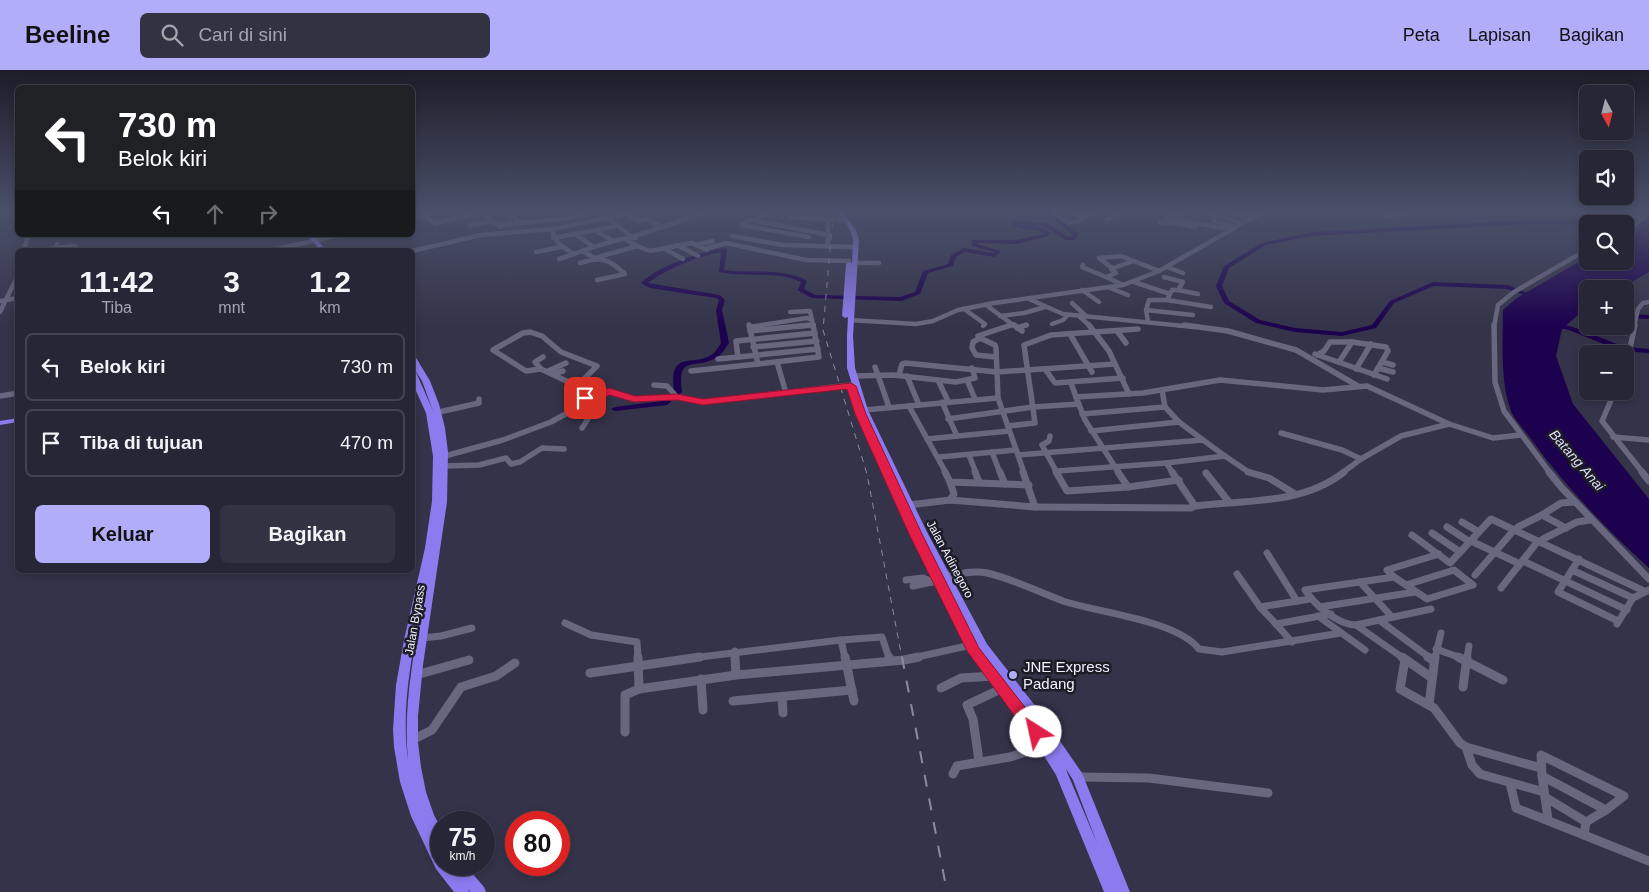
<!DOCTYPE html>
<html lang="id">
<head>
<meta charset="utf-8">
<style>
  :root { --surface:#272637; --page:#333242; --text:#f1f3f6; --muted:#a4a5ad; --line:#434352; --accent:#b2adf9 }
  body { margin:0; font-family:Helvetica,sans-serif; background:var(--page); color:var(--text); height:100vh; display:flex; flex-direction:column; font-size:19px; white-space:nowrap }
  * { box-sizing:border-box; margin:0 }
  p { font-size:16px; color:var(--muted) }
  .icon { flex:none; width:28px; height:28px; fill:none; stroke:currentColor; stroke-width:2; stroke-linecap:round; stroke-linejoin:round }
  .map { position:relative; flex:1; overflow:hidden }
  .drawer { position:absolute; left:15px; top:178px; width:400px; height:325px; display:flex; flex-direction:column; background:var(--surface); border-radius:8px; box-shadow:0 2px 8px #0003,0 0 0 1px var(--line) }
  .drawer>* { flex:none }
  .banner { position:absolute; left:15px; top:15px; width:400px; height:152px; border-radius:8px; box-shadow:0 2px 8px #0003,0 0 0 1px var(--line); background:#202124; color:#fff; overflow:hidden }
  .needle { width:32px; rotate:173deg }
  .controls { position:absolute; left:1579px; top:15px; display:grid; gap:10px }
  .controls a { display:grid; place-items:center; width:55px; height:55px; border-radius:8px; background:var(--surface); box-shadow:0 2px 8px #0003,0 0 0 1px var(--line); font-size:25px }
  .speed { position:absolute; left:430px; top:741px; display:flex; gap:10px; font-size:25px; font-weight:700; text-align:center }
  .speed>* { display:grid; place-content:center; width:65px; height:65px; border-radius:50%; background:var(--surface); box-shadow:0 2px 8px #0003,0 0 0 1px var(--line); line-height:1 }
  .speed small { font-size:12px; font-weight:400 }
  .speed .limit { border:8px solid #d22; background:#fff; color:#111 }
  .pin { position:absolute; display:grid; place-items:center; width:42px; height:42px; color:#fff; margin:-21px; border-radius:10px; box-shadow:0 2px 8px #0006 }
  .me { position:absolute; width:55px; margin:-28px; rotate:325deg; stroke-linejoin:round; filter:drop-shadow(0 0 4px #0008) }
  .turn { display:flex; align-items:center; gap:18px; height:105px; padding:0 20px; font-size:22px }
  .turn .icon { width:65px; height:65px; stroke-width:2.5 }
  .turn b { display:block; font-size:35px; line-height:42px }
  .lanes { display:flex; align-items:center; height:48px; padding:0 20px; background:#0003; justify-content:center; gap:25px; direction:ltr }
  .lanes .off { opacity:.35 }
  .eta { display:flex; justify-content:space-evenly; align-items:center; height:85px; text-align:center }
  .eta b { font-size:30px; font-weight:800; line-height:35px }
  .action { display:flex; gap:10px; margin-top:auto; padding:10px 20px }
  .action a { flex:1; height:58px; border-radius:8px; background:var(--accent); color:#111; font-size:20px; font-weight:800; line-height:58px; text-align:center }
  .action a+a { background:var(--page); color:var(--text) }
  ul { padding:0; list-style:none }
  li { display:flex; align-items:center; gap:15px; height:68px; margin:0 10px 8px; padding:0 10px; border:2px solid var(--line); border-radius:8px }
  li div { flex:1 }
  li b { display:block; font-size:19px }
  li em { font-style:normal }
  header { display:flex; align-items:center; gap:30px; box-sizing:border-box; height:70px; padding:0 25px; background:var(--accent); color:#111 }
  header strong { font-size:24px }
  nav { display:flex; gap:28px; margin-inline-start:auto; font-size:18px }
  .search { width:350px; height:45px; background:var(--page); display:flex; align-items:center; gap:12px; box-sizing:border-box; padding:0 18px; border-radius:8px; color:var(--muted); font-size:19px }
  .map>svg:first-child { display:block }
</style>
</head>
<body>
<header>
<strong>Beeline</strong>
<div class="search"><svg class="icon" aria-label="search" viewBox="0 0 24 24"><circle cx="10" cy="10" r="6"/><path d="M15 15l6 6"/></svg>Cari di sini</div>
<nav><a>Peta</a><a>Lapisan</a><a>Bagikan</a></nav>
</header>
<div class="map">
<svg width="1649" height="822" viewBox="0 0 1649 822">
  <rect width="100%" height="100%" fill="#343349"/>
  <!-- water -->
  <path fill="#1c014e" d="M1645,148h4v54l-29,17h-32l-1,18 -25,22 -6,27 17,48 76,95v69c-44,-40 -83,-81 -118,-129 -6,-9 -18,-20 -21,-31 -10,-30 -7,-66 -7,-98l14,-12 70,-41 1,4h37v-23l13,-6z"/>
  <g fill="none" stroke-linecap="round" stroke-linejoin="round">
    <!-- river -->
    <g fill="#1c014e" fill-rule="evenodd">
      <path d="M1042,141h6l29,22 1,1 -3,6h-10l-21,-14 -26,-2 23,3 9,5 -2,4 -32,8 -39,-1v1l24,7 -6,6 -30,-5 -9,5 -3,9 -25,7 -8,21 -19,7 -89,-3 -13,-7 -1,-1 3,-8c-26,-12 -55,-4 -82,-10l2,-20c-22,4 -55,17 -73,31l72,12 5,5 -3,10 7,33c-4,5 -7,12 -13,15 -23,12 -39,-4 -34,34l-15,13 -52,6 -4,-2 4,-2 47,-6 12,-10c-6,-44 21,-22 40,-38 3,-3 5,-7 7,-10l-5,-33 3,-10 -3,-2 -66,-10 -9,-5c17,-17 59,-31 83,-35l3,2 -3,20c28,4 55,-3 82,10l1,1 -3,8 11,6 85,2 15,-5 8,-21 25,-7 3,-9 13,-7 29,5 1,-1 -22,-6v-6h44l28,-6v-1c-11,-6 -24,-2 -34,-10l3,-2 34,2 21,14h3l1,-3z"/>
      <path d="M1532,150l117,1v4l-117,-1 -221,12 -45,9 -37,23 -7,18 7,15 31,19 35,8 47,4 30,-7 18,-24 43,-19 75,3 29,12 -3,2 -2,-1 -25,-9 -73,-3 -40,17 -18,25 -34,8 -47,-4 -39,-9 -32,-20 -8,-17 8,-20 38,-23 49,-11z"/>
      <path d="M1625,244l24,1v4l-24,-1z"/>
      <path d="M1554,253l19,4 52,20 24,2v4l-28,-2 -52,-21 -17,-4v-2z"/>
    </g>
    <!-- minor-far3 -->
    <g stroke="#68677f" stroke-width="4.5">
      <path d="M481,141l20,16"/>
      <path d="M531,141l4,2"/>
      <path d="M557,141l10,7 20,-5 -4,-2"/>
      <path d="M776,141l-25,9 78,15 -2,11"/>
      <path d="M827,141l1,24"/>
      <path d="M1051,141l18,12 13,-3 -2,-3"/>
      <path d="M1071,141l9,6 24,-6"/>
      <path d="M1163,141l16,4"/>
      <path d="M1201,141l42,12"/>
      <path d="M1237,141l16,4"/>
      <path d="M1374,141l14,5 37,-5"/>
      <path d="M1572,141l68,6"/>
      <path d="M587,143l14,-2"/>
      <path d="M1230,143l20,6"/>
      <path d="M424,145l11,8 49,-12"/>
      <path d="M628,145l11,6 7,-2 16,8 -30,10 4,1"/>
      <path d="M1182,146l12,-5"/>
      <path d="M789,147l54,3"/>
      <path d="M1165,147l57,11 10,-2"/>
      <path d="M412,148l31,-7"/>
      <path d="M1107,149l14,-5 -5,-3"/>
      <path d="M751,150l-10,5 68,12"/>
      <path d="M1214,151l18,5"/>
      <path d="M1160,152l19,2 2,-6"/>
      <path d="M521,153l46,-5"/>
      <path d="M1179,154l16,3"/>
      <path d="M470,155l24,-4"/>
      <path d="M499,155l22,-2 -15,-12"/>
      <path d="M662,157l47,-16"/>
      <path d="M552,159c2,14 11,18 22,25l8,-3 13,7 42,-12 -12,-7"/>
      <path d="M596,161l17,10 19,-4 -23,-18"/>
      <path d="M1625,163l24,-20"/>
      <path d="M575,164l41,-8"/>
      <path d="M732,166l51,9 69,2"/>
      <path d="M553,168l22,-4 19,13 -12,4"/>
      <path d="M677,175l21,11"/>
      <path d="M696,175l17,-4"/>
      <path d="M637,176l13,5 42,-8 15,7"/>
      <path d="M594,177l19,-6"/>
      <path d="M55,178l20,-2"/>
      <path d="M663,178l20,11"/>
      <path d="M705,179l21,-6 80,17 43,1"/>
      <path d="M24,180l4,-15"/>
      <path d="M43,180l13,-2 1,-4"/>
      <path d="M272,180l68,-15"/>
      <path d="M412,181l69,-16 71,-6 90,-18"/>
      <path d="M536,182l25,-5"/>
      <path d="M559,189l15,-5"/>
      <path d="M580,193c22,-7 29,-4 45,11l-28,6"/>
      <path d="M854,193h25"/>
      <path d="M1083,195l-1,2 24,10"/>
      <path d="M1167,197l16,6"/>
      <path d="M1112,198l-13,-10 22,-2 38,15"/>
      <path d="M1134,212l36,12"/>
      <path d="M1123,215l-17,-8 10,-4 -5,-4 22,-8"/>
      <path d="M1110,218l18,7"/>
      <path d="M1082,220l17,12"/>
      <path d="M1178,220l20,4"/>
      <path d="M1029,229l34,15 131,13"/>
      <path d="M1167,230l44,7"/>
      <path d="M0,231l18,-3"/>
      <path d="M1072,233l14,13"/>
      <path d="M986,235l30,22"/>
      <path d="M964,239l21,15 -2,2"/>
      <path d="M1146,240l47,5"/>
      <path d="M0,242l18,-37"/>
      <path d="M790,242l20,-1 2,9"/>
      <path d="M1000,246l24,-3 21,-6"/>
      <path d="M1079,246l12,11"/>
      <path d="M850,250l66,4 17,-3 25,-11 36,-7 129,-18 36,-14 91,-52 19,-8"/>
      <path d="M1148,252l-2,-12 3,-10h18l5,-10h6l5,-8 -19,-5"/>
      <path d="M1052,254l11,-4 5,-5"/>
      <path d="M749,257l58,-9 5,2 1,7"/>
      <path d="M797,257l17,-2"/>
      <path d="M1006,257l6,-2"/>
      <path d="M1022,257l5,-2"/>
      <path d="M1494,257l4,-22 16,-13 74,-43"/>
      <path d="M1634,257l4,-18 5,-6 6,-1"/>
    </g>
    <!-- minor-far2 -->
    <g stroke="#68677f" stroke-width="5.5">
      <path d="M749,255l9,39"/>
      <path d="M1014,255l8,6"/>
      <path d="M1089,255l20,26 20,43"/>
      <path d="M1184,255l44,6 68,19 62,36"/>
      <path d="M1494,255l1,57 9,29 46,62"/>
      <path d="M1017,258l9,-3"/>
      <path d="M750,261l60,-6"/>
      <path d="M1117,261l9,12"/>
      <path d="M530,262l12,4 19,16 36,14 -20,20 -36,-17 -15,2 -33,-21 30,-17z"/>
      <path d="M1070,264l22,38"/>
      <path d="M978,266l33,-11"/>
      <path d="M753,277l64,-6"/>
      <path d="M1315,284l72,25"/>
      <path d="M1317,285l7,-4 6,-9h22l34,5 2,4 -14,24"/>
      <path d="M738,287l-2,-16 79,-8"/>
      <path d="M718,289l100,-10"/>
      <path d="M777,292l9,31"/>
      <path d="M1339,292l13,-20"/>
      <path d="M1382,292l11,3"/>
      <path d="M758,294l61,-7 -6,-32"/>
      <path d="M1115,294l-118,8 1,26 20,57 185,-15 22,16"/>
      <path d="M875,297l14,40"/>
      <path d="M1378,298l15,4"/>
      <path d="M541,299l-6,-7 8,-5"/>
      <path d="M1045,299l10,14 68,-5"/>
      <path d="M1356,299l15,-25"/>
      <path d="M548,301l18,-8"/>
      <path d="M691,301l67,-7"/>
      <path d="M1625,301l10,-46"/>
      <path d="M553,304l10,-3"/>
      <path d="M899,305l3,-11 3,-1 92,9 -1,-24 -1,-3 -15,-7 -7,4 -1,6 4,7 20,2"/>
      <path d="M853,306l40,-1 63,7 19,-4 -3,-10"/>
      <path d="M907,306l12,29"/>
      <path d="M938,310l10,21"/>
      <path d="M967,310l8,19"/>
      <path d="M1071,313l5,14"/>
      <path d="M654,315l13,1 10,11"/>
      <path d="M577,316v5l11,9"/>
      <path d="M1162,320l3,17"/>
      <path d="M1615,321l-13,30 41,52"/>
      <path d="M0,326l18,-3"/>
      <path d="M942,332l15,34"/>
      <path d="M909,336l37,67"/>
      <path d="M575,337l13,12 -6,9"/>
      <path d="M864,340l134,-12"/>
      <path d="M439,342l40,-9v-4"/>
      <path d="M1082,344l83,-7 14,15 24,18"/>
      <path d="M948,349l85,-12 46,-3"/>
      <path d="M1008,356l27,-3 -11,-78 27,-10 87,-6"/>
      <path d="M1091,361l88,-9"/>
      <path d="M1281,363l61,17 19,9 -19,14"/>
      <path d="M1050,366l-1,5 -7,4 15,28"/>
      <path d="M1613,367l36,3"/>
      <path d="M927,369l82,-8"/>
      <path d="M992,382l8,21"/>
      <path d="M969,385l7,18"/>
      <path d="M1018,385l6,18"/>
      <path d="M445,386l58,-16 48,-18 56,-31 27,8 43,-2 26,5 148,-17"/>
      <path d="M939,387l77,-7"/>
      <path d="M1361,389l40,-23 48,-12"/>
      <path d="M445,396l34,-1 27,-7 5,6 9,-2 22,-14 22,1"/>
      <path d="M1057,401l109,-8"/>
      <path d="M1119,403l-34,-53 -9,-23 67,-4 77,-13 103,10 44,-4 82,38 44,14 28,-3"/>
      <path d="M1173,403l-7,-10 59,-7 25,17"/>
    </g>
    <!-- minor-far1 -->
    <g stroke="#68677f" stroke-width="7">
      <path d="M945,402l5,10 79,3"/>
      <path d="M975,402l4,10"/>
      <path d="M1000,402l5,12"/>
      <path d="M1056,402l11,19 61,-4 51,-7"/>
      <path d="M1118,402l10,15"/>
      <path d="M1248,402l21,6 26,16"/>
      <path d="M1549,402l12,15 88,92"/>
      <path d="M1642,402l7,9"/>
      <path d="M1206,403l23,29"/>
      <path d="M950,412l4,12 -4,6"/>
      <path d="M909,435l41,-5 85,7 -12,-35"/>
      <path d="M1195,436c49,-6 108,-1 149,-34"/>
      <path d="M1035,437l156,1 4,-2 -23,-34"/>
      <path d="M1462,452l17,10"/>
      <path d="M1447,457l23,15"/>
      <path d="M1518,457l24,-12"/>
      <path d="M1566,458l-24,-13 19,-12 13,-1"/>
      <path d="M1432,463l28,19"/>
      <path d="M1412,465l38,28 41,-44 153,72"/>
      <path d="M1543,469l34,-17 13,-2"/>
      <path d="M1471,471l49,23"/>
      <path d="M1267,483l30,48"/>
      <path d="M1579,489l-21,33 60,29"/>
      <path d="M1523,491l104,49"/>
      <path d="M1454,500l19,15 -46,14 -21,-14z"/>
      <path d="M1572,500l61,28"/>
      <path d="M1237,504l23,33"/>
      <path d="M1475,505l39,-45"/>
      <path d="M945,506c13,-2 29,-6 42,-3 27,6 51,19 76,28 36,12 113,19 136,48l23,3 119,-19"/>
      <path d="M1394,507l-7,-7 52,-16"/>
      <path d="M906,510l17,-2 9,4"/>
      <path d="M1360,512l32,35"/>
      <path d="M913,516l19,-4"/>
      <path d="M1501,518l37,-47"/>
      <path d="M1320,537l95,-15"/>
      <path d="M1318,546l47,34"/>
      <path d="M1379,550l51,38"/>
      <path d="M565,553l26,12 46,7 1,16"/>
      <path d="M1276,554l-16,-17 50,-8"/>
      <path d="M1617,554l16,-26 16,-8"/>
      <path d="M1356,555l75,-16"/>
      <path d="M422,568l19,-2 31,-8"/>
      <path d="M841,570l41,-3 7,21"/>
      <path d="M1292,572l-16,-18 55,-10"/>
      <path d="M1436,579l25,9"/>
      <path d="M735,581v7"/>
      <path d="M692,588l149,-18 4,18"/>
      <path d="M913,588l58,-13"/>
      <path d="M1403,588l-47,-33c-18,0 -41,-20 -51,-35l89,-13 12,8"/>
      <path d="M1435,588l6,-25"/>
      <path d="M1467,588l2,-12"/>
    </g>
    <!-- minor -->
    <g stroke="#68677f" stroke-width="9">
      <path d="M638,587l1,32 97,-14 168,-15 15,-3"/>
      <path d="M735,587l1,18"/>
      <path d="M845,587l9,44"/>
      <path d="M889,587l1,4"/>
      <path d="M1402,587l30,21"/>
      <path d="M1428,587l6,4"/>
      <path d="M1458,587l45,23"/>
      <path d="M1405,590l-5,29 34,19 26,35 6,4 75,21"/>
      <path d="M590,603l110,-16"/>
      <path d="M416,605l53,-15"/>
      <path d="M701,609l2,31"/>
      <path d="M1463,617l4,-30"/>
      <path d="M941,618l20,-10 33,-2"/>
      <path d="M782,627l1,16"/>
      <path d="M733,631l119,-11"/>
      <path d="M1429,635l6,-48"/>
      <path d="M625,662v-37l14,-6"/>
      <path d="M412,670l20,-10 29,-43 35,-11 19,-13"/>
      <path d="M1466,677l6,18 8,9 64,18"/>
      <path d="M1541,685l83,41 -18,14 -64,-34z"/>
      <path d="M979,691l-6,-42 -6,-14 36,-17"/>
      <path d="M953,704l4,-8 53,-9 35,-11"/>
      <path d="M1542,706l3,21 41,25 -2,13 65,26"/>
      <path d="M1078,707l71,1 119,15"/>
      <path d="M1510,713l6,25 68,27"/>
      <path d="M1545,727l3,23"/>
      <path d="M1586,752l20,-12"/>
    </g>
    <!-- highway -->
    <g fill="#8b7bef" fill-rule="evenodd">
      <path d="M838,141h4l14,19 3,10 -6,96 2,32 13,42 59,122 60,112 53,68 42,61 48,119h-26l-48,-117 -33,-53 -53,-68 -72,-147 2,-2 4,-1 -44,-94 -13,-42v-32l1,-19 -3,1 -3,-2 4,-52 3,-2 3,1 1,-23 -3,-10zM1066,699l7,11 24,63 -30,-71z"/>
      <path d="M307,165h6l13,15h-6z"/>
      <path d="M412,286h3l15,25 9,23 6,24 3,24 -1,50 -24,163 -5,51v26l3,25 5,25 8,23 7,13v19l-3,-1 3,5v14h24l19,22 2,5h-16l-2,-3 1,3h-15l-18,-23 -25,-53 -11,-34 -6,-35 -1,-18 3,-44 8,-45 21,-92 7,-47 1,-45 -7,-43 -14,-31v-12l4,2 17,39 -11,-30 -10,-16zM421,540c-8,50 -18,99 -13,150 -7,-50 3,-101 13,-150z"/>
      <path d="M18,348v4l-18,3v-4z"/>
    </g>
    <!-- rail-far1 -->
    <path stroke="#8b8b9d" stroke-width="1" stroke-dasharray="6 6" stroke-linecap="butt" d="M830,141l3,6 -10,113 44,144 35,184"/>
    <!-- rail -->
    <path stroke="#8b8b9d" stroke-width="2" stroke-dasharray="12 12" stroke-linecap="butt" d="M902,587l45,235"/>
  </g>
  <!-- sky -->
  <linearGradient id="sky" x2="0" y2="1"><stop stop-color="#1d1c28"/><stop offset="0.55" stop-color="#4a506a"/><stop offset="1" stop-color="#4a506a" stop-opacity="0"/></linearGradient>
  <rect width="1649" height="256" fill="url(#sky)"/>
  <!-- route -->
  <path fill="#e11d48" stroke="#92132f" d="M851,313l5,3 10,28 56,120 57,114 62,80 3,4 -3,5 -5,2 -6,-2 -63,-86 -58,-117 -54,-120 -8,-25 -144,16 -26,-5 -43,2 -24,-7 -22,9 -8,-6 29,-10 26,8 42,-2 26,5z"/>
  <!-- markers -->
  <circle fill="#b2adf9" stroke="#1d1c26" stroke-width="2" cx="1013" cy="605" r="5"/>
  <g text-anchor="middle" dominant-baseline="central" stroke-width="5" stroke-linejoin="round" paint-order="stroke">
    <!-- street labels -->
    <g font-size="12" fill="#f0f0fe" stroke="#1d1c26">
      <text transform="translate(950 489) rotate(62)">Jalan Adinegoro</text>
      <text transform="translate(415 550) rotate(-80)">Jalan Bypass</text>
    </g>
    <!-- water labels -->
    <g font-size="14" font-style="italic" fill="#dfdef5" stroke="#1d1c26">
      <text transform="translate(1577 390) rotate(49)">Batang Anai</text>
    </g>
    <!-- near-poi labels -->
    <g font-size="15" fill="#f0f0fe" stroke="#1d1c26" text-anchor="start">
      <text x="1023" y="596">JNE Express<tspan x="1023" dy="17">Padang</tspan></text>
    </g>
  </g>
</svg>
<div class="controls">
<a><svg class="needle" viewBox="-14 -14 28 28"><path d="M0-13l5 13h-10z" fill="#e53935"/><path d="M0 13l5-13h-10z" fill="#a4a5ad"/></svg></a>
<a><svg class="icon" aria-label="sound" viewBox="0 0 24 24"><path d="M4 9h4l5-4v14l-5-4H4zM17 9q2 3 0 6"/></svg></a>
<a><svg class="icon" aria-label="search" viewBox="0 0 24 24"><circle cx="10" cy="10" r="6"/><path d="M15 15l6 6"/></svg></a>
<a>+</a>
<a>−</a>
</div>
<div class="speed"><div>75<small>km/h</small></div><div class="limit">80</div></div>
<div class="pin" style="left:585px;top:328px;background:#d93025"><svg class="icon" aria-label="arrive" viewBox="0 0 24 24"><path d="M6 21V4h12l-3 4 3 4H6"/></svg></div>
<svg class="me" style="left:1036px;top:662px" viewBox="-20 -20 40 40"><circle r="19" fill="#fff"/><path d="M0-13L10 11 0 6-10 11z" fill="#e11d48"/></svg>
<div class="banner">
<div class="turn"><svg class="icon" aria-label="left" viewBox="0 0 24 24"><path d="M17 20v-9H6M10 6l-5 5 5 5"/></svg><div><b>730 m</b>Belok kiri</div></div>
<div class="lanes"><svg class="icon" aria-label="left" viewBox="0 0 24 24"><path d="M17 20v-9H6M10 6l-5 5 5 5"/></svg><svg class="icon off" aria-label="ahead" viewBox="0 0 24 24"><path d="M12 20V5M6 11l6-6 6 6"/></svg><svg class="icon off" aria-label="right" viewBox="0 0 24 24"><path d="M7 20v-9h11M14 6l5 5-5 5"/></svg></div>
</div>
<section class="drawer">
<div class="eta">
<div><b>11:42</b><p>Tiba</p></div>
<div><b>3</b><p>mnt</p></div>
<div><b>1.2</b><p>km</p></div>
</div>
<ul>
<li><svg class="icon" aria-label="left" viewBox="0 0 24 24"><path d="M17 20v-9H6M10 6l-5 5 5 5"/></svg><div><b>Belok kiri</b></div><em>730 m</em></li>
<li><svg class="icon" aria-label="arrive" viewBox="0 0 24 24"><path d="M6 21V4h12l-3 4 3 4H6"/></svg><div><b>Tiba di tujuan</b></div><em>470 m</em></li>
</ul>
<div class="action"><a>Keluar</a><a>Bagikan</a></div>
</section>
</div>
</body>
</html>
